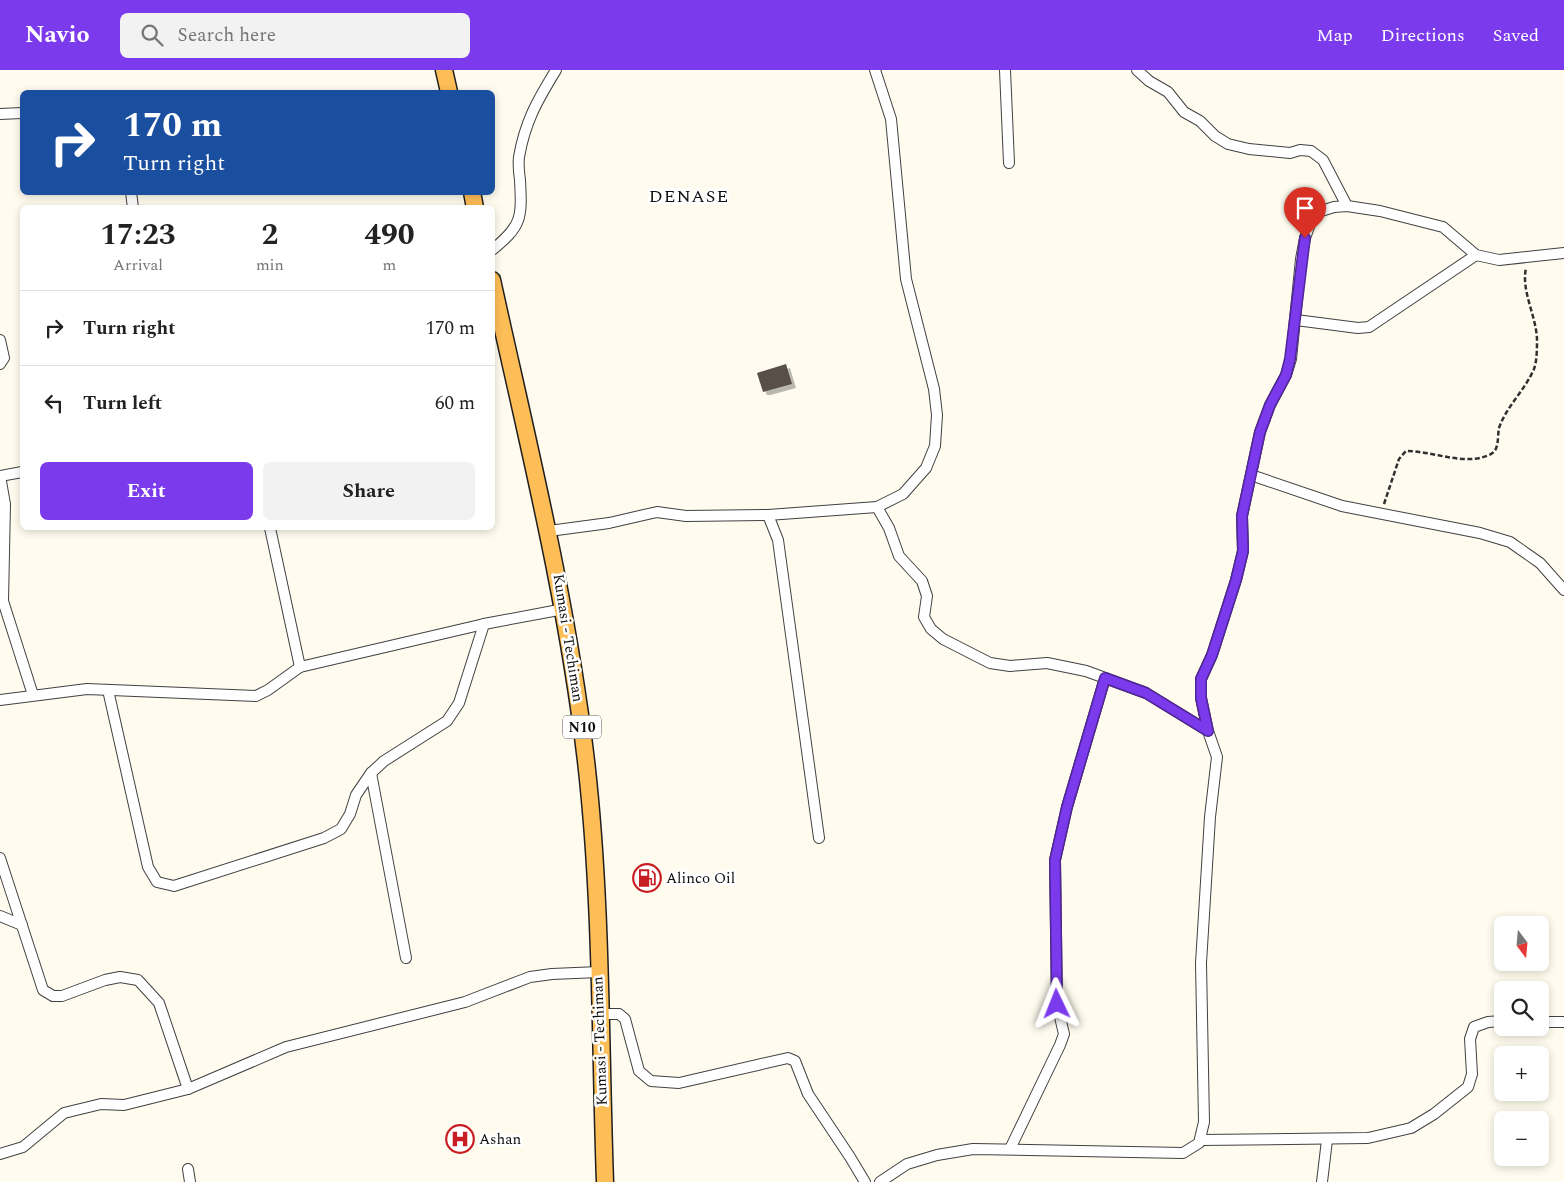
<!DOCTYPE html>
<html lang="en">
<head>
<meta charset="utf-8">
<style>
  :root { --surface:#fff; --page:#f2f2f2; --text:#222; --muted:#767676; --line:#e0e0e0; --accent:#7c3aed }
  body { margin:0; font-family:Spectral,serif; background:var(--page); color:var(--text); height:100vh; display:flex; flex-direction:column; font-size:19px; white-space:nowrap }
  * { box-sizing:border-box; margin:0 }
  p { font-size:16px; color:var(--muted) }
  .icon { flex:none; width:28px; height:28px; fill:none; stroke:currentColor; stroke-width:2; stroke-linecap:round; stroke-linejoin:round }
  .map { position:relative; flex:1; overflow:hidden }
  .sheet { position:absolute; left:20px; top:135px; width:475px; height:325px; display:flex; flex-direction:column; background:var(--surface); border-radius:8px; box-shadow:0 2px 8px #0003 }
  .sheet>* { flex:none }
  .top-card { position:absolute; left:20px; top:20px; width:475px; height:105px; border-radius:8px; box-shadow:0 2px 8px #0003; background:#1a4fa0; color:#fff; overflow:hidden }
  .needle { width:32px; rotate:164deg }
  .controls { position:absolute; left:1494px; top:846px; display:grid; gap:10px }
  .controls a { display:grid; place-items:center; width:55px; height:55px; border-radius:8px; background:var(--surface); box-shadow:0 2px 8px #0003; font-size:25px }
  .pin { position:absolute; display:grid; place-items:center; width:42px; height:42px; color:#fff; margin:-51px -21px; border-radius:50% 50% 50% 0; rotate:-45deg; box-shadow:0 0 5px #0007 }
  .pin .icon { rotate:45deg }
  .me { position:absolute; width:55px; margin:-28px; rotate:358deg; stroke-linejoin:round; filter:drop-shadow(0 0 4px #0008) }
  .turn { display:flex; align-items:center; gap:18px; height:105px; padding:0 20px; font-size:22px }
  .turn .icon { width:65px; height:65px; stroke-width:2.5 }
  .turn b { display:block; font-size:35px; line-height:42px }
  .eta { display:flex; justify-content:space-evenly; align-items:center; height:85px; text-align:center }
  .eta b { font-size:30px; font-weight:700; line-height:35px }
  .primary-button { display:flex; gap:10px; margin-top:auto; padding:10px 20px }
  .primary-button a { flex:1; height:58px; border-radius:8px; background:var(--accent); color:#fff; font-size:20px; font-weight:700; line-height:58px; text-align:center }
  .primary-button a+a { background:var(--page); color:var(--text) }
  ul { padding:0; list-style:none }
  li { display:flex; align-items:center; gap:15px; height:75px; padding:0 20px; border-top:1px solid var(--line) }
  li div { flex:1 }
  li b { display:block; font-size:19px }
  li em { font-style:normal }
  header { display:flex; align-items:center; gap:30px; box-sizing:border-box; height:70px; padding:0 25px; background:var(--accent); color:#fff }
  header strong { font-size:24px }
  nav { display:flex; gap:28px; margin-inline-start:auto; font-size:18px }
  .search { width:350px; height:45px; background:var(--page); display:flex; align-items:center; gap:12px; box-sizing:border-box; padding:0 18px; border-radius:8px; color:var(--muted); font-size:19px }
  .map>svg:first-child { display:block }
</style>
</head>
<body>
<header>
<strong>Navio</strong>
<div class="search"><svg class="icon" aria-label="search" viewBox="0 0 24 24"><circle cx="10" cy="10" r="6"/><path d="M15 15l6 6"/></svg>Search here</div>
<nav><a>Map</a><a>Directions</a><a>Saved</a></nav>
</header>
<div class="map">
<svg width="1564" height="1112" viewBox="0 0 1564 1112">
  <defs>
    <filter id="shadow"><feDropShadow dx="4" dy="4" stdDeviation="0" flood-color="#0004"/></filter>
  </defs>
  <rect width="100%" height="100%" fill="#fffcef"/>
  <!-- building -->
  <path fill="#584f4a" filter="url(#shadow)" d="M786,294l6,20 -29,8 -6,-19z"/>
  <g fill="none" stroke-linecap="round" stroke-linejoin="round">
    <defs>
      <g id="minor">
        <path d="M1005,0l4,93"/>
        <path d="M1137,0l12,11 19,11 16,20 16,9 15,15 13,8 21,5 41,4 10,-3 11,1 12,9 24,46"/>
        <path d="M0,44l22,-1"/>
        <path d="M131,122l2,16"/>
        <path d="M492,180c30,-24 30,-32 28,-70 -1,-7 -2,-15 -1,-23 6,-35 18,-56 37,-87"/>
        <path d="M1296,250l62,8 11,-1 107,-72"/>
        <path d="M0,270l4,18 -4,6"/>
        <path d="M1251,405l91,31 138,27 30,9 30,21 24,27"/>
        <path d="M0,406l5,28 -2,97 30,94"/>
        <path d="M0,406l22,-4"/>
        <path d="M877,437l12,21 10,28 23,25 5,15 -3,21 7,12 12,10 47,24 20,3 37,-3 39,8 60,22 62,38"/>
        <path d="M768,445l10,25 41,298"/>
        <path d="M270,458l30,139"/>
        <path d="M549,461l60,-8 48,-11 29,4 82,-1 109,-8 26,-13 23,-26 9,-22 2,-31 -3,-26 -28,-110 -15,-160 -16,-49"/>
        <path d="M108,620l40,177 9,15 17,4 150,-48 17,-9 9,-15 6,-19 15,-22 13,-12 63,-40 12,-18 25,-79"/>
        <path d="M0,630l87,-11 169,7 12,-6 32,-23 184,-43 80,-15"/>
        <path d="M371,703l35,185"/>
        <path d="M0,788l43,132 10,6h9l43,-16 15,-3 18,3 21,23 29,86"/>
        <path d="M0,846l22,9"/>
        <path d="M600,944h19l6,5 14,52 12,10 28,2 109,-25 7,3 13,33 42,63 15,25"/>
        <path d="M1540,952h24"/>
        <path d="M1200,1070l168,-2 43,-10 23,-14 34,-27 4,-13 -2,-35 4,-12 14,-5 14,-1"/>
        <path d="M1010,1079l50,-104 4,-11 -7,-30 -2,-144 12,-53 38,-129"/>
        <path d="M0,1084l23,-7 41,-34 37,-9 23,1 64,-16 98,-42 179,-45 65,-25 22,-3 47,-2"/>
        <path d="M188,1099l2,13"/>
        <path d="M880,1112l27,-18 30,-9 36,-6 210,4 16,-10 5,-21 -3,-159 9,-146 7,-60 -9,-26 -7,-33v-19l11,-24 24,-75 7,-29 -1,-35 18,-84 10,-27 16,-30 5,-16 10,-100 4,-21 6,-17 7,-9 16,-5 13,-1 33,5 63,16 33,28 23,5 65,-7"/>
        <path d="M1322,1112l5,-42"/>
      </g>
      <g id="trunk">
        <path d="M444,0l5,22"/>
        <path d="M472,122l3,16"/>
        <path d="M492,210c35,160 75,318 94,481 16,139 14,281 19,421"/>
      </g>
    </defs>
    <!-- minor casing -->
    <use href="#minor" stroke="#414141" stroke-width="12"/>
    <!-- trunk casing -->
    <use href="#trunk" stroke="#1f1f1f" stroke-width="19"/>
    <!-- path -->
    <path stroke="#303030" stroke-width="2.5" stroke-dasharray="5 2.5" stroke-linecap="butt" d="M1384,434l15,-45 7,-8c27,0 58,15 83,4 11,-4 8,-17 10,-27 7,-21 26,-38 35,-59 3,-8 3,-21 3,-30 -1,-24 -16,-48 -11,-71"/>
    <!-- minor -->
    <use href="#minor" stroke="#fff" stroke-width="10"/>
    <!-- trunk -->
    <use href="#trunk" stroke="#febe57" stroke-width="16"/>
  </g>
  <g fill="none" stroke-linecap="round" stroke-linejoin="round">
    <defs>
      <path id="route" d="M1057,934l-2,-144 12,-53 38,-129 41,15 62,38 -7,-33v-19l11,-24 24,-75 7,-29 -1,-35 18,-84 10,-27 16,-30 4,-16 15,-121"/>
    </defs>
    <!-- route casing -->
    <use href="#route" stroke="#51269a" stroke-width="12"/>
    <!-- route -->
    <use href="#route" stroke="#7c3aed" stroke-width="9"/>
  </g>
  <!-- icons -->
  <defs>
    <symbol id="fuel-ring" viewBox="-11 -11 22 22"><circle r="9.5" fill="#fff" stroke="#c81d22" stroke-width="1.5"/><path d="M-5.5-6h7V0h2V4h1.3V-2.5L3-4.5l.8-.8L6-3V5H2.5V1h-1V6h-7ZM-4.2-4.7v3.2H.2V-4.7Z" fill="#c81d22"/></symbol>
    <symbol id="hospital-ring" viewBox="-11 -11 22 22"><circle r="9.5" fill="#fff" stroke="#c81d22" stroke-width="1.5"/><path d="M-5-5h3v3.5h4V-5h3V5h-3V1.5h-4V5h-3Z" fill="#c81d22"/></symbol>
  </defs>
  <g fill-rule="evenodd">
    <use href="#fuel-ring" x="631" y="792" width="32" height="32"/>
    <use href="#hospital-ring" x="444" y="1053" width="32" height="32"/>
  </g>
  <g text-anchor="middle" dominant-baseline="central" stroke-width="5" stroke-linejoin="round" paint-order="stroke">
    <!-- shield labels -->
    <rect fill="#fff" stroke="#565656" stroke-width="1" x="563" y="645.5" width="38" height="23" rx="4"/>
    <g font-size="14" font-weight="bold" fill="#0e0e0e">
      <text x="582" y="657">N10</text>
    </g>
    <!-- street labels -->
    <g font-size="15" fill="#0e0e0e" stroke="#fff">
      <text transform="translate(568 568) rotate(81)">Kumasi - Techiman</text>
      <text transform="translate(600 971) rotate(-92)">Kumasi - Techiman</text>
    </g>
    <!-- poi labels -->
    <g font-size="15" fill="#0e0e0e" stroke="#fff" text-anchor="start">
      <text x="666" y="808">Alinco Oil</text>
      <text x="479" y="1069">Ashan</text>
    </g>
    <!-- quarter labels -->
    <g font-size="18" letter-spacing="1" fill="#0e0e0e" stroke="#fff">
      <text x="689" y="126">DENASE</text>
    </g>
  </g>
</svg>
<div class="controls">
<a><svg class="needle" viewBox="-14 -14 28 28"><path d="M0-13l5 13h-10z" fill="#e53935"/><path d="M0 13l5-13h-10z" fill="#767676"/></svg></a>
<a><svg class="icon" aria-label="search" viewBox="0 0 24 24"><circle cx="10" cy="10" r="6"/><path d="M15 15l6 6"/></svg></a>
<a>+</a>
<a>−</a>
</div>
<div class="pin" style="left:1305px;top:168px;background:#d93025"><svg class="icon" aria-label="arrive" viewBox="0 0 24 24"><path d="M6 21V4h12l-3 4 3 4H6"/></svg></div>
<svg class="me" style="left:1057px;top:934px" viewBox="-20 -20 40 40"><path d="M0-17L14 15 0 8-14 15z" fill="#7c3aed" stroke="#fff" stroke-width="4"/></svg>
<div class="top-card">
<div class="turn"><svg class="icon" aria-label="right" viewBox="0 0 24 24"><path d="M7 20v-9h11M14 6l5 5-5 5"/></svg><div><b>170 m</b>Turn right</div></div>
</div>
<section class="sheet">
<div class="eta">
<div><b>17:23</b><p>Arrival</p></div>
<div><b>2</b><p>min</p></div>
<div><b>490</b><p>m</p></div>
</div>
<ul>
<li><svg class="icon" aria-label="right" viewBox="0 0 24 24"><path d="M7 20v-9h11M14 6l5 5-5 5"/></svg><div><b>Turn right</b></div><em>170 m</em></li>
<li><svg class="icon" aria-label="left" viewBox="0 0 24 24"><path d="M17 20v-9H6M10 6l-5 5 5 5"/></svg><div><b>Turn left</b></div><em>60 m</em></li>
</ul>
<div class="primary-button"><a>Exit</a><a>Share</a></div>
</section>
</div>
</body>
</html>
